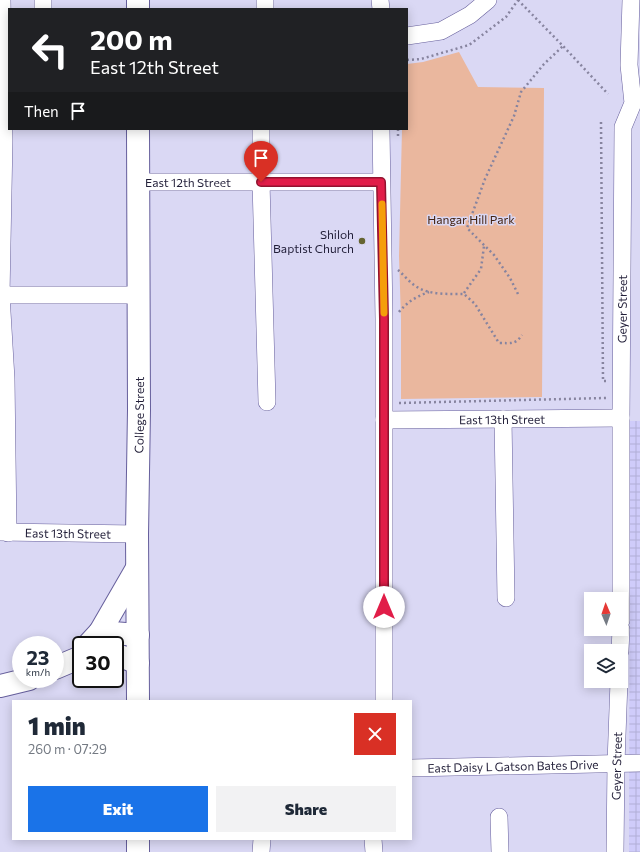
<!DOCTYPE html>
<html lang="en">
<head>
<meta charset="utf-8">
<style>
  :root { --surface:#fff; --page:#f2f2f3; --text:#1f2937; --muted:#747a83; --accent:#1a73e8 }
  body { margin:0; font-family:Commissioner,sans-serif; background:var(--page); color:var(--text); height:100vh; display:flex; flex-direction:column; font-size:15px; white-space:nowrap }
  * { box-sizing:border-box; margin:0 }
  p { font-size:13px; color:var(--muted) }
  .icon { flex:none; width:22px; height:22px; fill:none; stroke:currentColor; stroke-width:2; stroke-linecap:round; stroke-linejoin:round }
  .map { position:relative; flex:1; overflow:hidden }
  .panel { position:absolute; left:12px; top:700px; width:400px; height:140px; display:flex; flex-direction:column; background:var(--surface); border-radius:0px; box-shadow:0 2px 10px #0003 }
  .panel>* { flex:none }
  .top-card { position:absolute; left:8px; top:8px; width:400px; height:122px; border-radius:0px; box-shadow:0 2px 10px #0003; background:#202124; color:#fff; overflow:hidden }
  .needle { width:26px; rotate:358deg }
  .controls { position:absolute; left:584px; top:592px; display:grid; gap:8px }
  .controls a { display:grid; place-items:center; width:44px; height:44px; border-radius:0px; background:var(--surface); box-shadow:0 2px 10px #0003; font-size:20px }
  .speed { position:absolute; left:12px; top:636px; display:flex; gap:8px; font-size:20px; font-weight:700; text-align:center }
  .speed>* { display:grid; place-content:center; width:52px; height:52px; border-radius:50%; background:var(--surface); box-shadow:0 2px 10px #0003; line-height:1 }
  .speed small { font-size:10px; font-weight:400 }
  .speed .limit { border:2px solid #111; border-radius:6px; background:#fff; color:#111 }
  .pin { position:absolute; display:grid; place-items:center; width:34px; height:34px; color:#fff; margin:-41px -17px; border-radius:50% 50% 50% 0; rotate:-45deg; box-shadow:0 0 4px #0007 }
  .pin .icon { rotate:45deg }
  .me { position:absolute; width:44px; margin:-22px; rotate:0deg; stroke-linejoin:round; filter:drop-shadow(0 0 3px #0008) }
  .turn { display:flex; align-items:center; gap:14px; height:84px; padding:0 16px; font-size:18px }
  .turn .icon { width:52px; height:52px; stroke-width:2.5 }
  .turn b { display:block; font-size:28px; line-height:34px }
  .then { display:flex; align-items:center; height:38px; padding:0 16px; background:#0003; gap:8px; font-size:15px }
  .round { display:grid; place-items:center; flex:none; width:42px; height:42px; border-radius:0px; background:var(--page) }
  .summary { display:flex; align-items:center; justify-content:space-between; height:68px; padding:0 16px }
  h1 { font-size:24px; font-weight:800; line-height:30px }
  .cta { display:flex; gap:8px; margin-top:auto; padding:8px 16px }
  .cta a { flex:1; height:46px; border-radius:0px; background:var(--accent); color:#fff; font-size:16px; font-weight:800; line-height:46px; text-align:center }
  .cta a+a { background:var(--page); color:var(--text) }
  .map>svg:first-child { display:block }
</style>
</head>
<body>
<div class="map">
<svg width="640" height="852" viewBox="0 0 640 852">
  <defs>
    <pattern id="industrial-grid" width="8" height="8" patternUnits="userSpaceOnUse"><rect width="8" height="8" fill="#cfccfa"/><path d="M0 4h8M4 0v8" fill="none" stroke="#b1afd7"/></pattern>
  </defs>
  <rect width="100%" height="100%" fill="#dad8f4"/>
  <!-- industrial -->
  <path fill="url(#industrial-grid)" d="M630,421h10v431h-11z"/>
  <!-- park -->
  <path fill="#eab79e" d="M459,52l19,35 66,1 -2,309 -141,2v-79l-2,-64 3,-127h5v-65l16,-2z"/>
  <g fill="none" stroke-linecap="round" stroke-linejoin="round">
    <defs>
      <g id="minor">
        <path d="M2,0l2,139 -3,156 5,84 2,154"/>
        <path d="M43,0v9"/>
        <path d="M380,0l1,9"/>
        <path d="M265,9v-9"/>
        <path d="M407,36l34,-5 29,-16 18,-15"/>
        <path d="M261,129v53l6,220"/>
        <path d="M381,129l3,190v382"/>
        <path id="s1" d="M139,182h242"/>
        <path d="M0,295h138"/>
        <path d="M503,419l3,179"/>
        <path id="s2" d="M384,420l237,-2"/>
        <path id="s3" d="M0,532l137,2"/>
        <path id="s4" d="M621,621v-203l2,-291 10,-24 -4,-38 2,-65"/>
        <path d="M620,651l1,-22"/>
        <path id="s5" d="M411,768l229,-5"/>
        <path d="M499,817l1,35"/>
        <path d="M373,839l1,13"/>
        <path d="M261,852l1,-13"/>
        <path id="s6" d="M615,852l1,-89 3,-82"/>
      </g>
      <g id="major">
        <path d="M138,9v-9"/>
        <path d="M100,632l38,3"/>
        <path d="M88,645l12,-13 37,-64"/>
        <path d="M115,654l23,9"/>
        <path d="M55,668l26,-11"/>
        <path d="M0,686l29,-7"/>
        <path id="s7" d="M138,701l-1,-167 2,-124 -1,-281"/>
        <path d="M138,839v13"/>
      </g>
    </defs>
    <!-- minor casing -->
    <use href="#minor" stroke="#665f9c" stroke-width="18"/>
    <!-- major casing -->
    <use href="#major" stroke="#665f9c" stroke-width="24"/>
    <!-- path -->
    <g stroke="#87849f" stroke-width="2.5" stroke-dasharray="2 3" stroke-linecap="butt">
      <path d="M518,0l45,46 45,48"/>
      <path d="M407,60l14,-1 48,-14 37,-28 12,-17"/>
      <path d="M601,122l2,259h3"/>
      <path d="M398,136v-7"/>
      <path d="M398,270c6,5 12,13 19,17 13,8 32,7 47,7l11,10 24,39c12,0 16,2 23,-8"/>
      <path d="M464,293l17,-24 3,-23"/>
      <path d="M518,294l-8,-16 -16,-23 -27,-27 18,-49 29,-63 7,-24 23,-28 19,-18"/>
      <path d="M399,312c8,-10 18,-16 30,-20"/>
      <path d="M399,403l207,-5"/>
    </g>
    <!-- minor -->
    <use href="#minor" stroke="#fff" stroke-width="17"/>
    <!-- major -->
    <use href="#major" stroke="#fff" stroke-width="22"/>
  </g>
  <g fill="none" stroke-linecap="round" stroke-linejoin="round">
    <defs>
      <path id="route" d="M261,182h120l3,137v288"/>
    </defs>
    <!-- route casing -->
    <use href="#route" stroke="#92132f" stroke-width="10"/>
    <!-- route -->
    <use href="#route" stroke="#e11d48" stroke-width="7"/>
    <!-- slow -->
    <path stroke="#f59e0b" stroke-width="7" d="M382,204l2,109"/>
  </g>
  <!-- markers -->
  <circle fill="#656431" stroke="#dad8f4" stroke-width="1.5" cx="362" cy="241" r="4"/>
  <g text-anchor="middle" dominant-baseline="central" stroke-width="3" stroke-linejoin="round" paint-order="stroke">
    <!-- street labels -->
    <g font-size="12" fill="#211e38" stroke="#dad8f4">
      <text stroke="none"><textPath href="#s1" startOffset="49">East 12th Street</textPath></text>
      <text stroke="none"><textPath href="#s4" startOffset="312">Geyer Street</textPath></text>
      <text stroke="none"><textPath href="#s7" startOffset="286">College Street</textPath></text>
      <text stroke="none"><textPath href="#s2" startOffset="118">East 13th Street</textPath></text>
      <text stroke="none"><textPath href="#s3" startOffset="68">East 13th Street</textPath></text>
      <text stroke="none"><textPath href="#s5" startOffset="102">East Daisy L Gatson Bates Drive</textPath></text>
      <text stroke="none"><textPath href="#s6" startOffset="86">Geyer Street</textPath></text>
    </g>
    <!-- park labels -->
    <g font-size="12" fill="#432311" stroke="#dad8f4">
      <text x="471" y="219">Hangar Hill Park</text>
    </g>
    <!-- poi labels -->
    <g font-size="12" fill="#211e38" stroke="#dad8f4" text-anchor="end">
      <text x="354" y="234">Shiloh<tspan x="354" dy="14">Baptist Church</tspan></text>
    </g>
  </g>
</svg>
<div class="controls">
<a><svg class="needle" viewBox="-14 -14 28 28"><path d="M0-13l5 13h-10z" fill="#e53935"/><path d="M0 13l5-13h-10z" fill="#747a83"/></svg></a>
<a><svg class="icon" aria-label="layers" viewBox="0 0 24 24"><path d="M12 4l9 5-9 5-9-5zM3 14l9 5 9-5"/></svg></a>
</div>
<div class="speed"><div>23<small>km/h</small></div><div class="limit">30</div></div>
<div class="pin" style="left:261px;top:182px;background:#d93025"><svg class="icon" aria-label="arrive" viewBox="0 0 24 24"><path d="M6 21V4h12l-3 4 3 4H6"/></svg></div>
<svg class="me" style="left:384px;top:607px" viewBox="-20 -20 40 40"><circle r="19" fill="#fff"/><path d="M0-13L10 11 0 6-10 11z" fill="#e11d48"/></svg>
<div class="top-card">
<div class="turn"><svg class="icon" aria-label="left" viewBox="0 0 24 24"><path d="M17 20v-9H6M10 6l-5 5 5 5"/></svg><div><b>200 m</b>East 12th Street</div></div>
<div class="then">Then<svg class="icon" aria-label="arrive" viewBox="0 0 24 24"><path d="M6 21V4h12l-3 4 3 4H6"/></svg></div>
</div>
<section class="panel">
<div class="summary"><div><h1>1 min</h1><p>260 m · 07:29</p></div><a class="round" style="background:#d93025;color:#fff"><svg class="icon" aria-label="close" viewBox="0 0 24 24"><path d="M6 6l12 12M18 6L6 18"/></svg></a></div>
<div class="cta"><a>Exit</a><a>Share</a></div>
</section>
</div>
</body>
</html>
